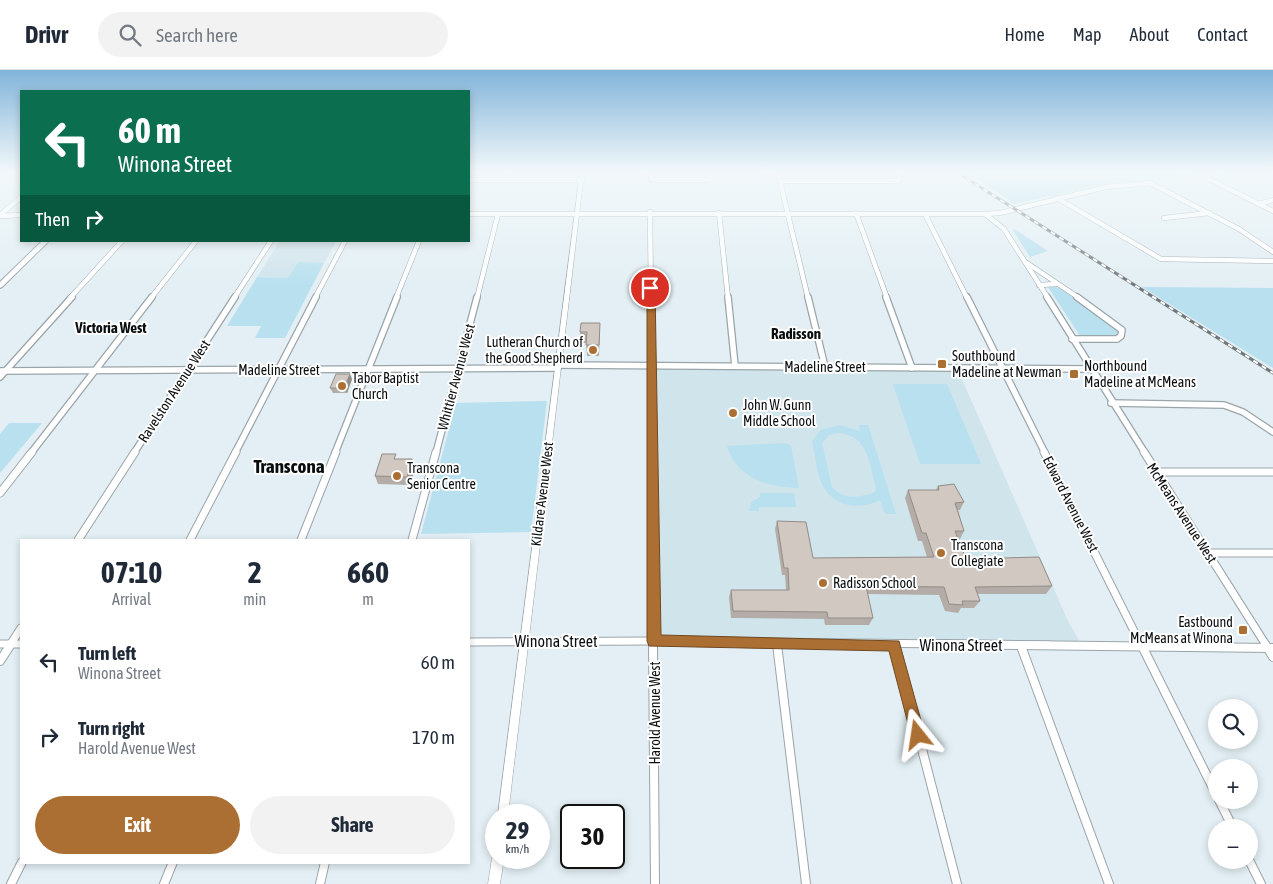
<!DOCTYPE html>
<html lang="en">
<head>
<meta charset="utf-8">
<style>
  :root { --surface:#fff; --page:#f2f2f3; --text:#1f2937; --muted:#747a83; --line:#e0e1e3; --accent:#ac6f33 }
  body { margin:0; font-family:"Asap Condensed",sans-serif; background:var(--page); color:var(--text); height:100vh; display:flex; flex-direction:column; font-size:19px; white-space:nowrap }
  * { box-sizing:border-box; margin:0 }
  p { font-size:16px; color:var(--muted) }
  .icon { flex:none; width:28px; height:28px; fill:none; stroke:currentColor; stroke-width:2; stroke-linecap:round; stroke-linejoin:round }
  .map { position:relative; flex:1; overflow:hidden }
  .details { position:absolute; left:20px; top:469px; width:450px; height:325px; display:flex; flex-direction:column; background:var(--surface); border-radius:0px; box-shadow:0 2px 8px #0003 }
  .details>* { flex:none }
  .banner { position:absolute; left:20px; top:20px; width:450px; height:152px; border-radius:0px; box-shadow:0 2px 8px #0003; background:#0b6e4f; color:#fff; overflow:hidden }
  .tools { position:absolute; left:1208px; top:629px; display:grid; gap:10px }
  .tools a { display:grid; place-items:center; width:50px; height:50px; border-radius:50%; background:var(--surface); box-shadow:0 2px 8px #0003; font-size:25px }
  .speed { position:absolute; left:485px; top:734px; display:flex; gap:10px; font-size:25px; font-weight:700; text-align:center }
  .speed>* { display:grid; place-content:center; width:65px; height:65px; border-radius:50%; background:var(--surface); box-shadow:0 2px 8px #0003; line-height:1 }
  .speed small { font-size:12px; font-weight:400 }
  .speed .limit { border:2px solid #111; border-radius:8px; background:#fff; color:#111 }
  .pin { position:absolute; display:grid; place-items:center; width:42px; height:42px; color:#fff; margin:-21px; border:2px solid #fff; border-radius:50%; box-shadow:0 1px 5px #0007 }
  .me { position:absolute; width:55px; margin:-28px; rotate:345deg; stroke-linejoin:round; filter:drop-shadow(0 0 4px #0008) }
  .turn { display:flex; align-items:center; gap:18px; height:105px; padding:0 15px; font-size:22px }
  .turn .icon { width:65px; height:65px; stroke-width:2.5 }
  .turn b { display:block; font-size:35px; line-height:42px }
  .then { display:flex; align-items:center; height:48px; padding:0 15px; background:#0003; gap:10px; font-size:19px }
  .eta { display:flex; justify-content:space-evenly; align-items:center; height:85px; text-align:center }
  .eta b { font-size:30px; font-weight:700; line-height:35px }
  .primary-button { display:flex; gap:10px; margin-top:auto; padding:10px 15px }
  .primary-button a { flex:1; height:58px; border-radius:30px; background:var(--accent); color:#fff; font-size:20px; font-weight:700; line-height:58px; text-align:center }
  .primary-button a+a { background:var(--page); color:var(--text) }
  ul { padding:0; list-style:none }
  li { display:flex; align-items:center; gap:15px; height:75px; padding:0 15px }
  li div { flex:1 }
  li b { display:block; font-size:19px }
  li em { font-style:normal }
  header { display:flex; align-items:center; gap:30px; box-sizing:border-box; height:70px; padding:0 25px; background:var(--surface); border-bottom:1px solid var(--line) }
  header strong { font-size:24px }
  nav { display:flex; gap:28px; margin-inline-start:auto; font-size:18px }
  .search { width:350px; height:45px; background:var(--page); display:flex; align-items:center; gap:12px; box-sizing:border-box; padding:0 18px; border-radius:28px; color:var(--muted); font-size:19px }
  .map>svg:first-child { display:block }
</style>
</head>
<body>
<header>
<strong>Drivr</strong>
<div class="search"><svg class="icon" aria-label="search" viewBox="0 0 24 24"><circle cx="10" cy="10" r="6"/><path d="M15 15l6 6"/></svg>Search here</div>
<nav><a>Home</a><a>Map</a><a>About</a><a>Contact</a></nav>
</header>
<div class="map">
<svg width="1273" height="814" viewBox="0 0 1273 814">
  <rect width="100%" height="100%" fill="#e3eff4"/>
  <!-- built -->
  <g fill="#d0e4ec">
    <path d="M280,171h56l-12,22 -26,-1 -10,16 -31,-1z"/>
    <path d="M651,296l306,2 111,253 14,25 -428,-5z"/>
  </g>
  <!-- green -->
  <g fill="#b8e0ef" fill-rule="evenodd">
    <path d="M968,103h229l-94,11 -88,20z"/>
    <path d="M1012,159l4,1 32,21 -18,6z"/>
    <path d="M298,192l26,1 -39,75h-30l6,-12h-34l30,-49 31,1z"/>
    <path d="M1052,216l7,2 55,37 4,7 -1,3 -37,1 -32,-49z"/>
    <path d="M1142,217l131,1v80z"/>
    <path d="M893,314h54l34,80h-61z"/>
    <path d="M547,331l-16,131 -110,2 35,-131z"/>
    <path d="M9,353h33l-42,50v-39z"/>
    <path d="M839,355l21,6 -1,-6h9l28,89h-11l-5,-14c-10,5 -19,7 -31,5 -32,-7 -31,-36 -37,-64l9,-11zM838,363c31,3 30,28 38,54l-1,5c-14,6 -32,8 -43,-5l-10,-44 7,-8z"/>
    <path d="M786,373l5,3 8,42c-31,-1 -62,-9 -72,-42z"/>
    <path d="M760,423h34l2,14h-37v4h-10l2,-9 9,-5z"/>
  </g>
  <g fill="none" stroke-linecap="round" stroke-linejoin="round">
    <defs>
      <g id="minor-far3">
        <path d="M650,103l1,6 8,1h49l3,-1 1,-6"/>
        <path d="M778,103l30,125"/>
        <path d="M1215,103l-6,2v4l64,32"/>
        <path d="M469,110h113"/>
        <path d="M780,111h119l1,-4 -5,-4"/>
        <path d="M1057,128l104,61 112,2"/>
        <path d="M1259,134l14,-4"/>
        <path d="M650,142l1,86"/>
        <path d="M719,143l9,85"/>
        <path d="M856,143l31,85"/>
        <path d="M469,144h516l15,-1 106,-26 44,-4 89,46 34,23"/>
        <path d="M925,144l42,84"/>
        <path d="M985,144l19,15 44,69"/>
        <path d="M0,145l21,-18"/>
        <path d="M0,146l21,-1"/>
        <path d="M1164,148l45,-5"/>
        <path d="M1027,193l52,35"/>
        <path d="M1039,215l18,-1"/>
        <path d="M70,228l52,-57"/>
        <path d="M151,228l45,-57"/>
        <path d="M234,228l37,-57"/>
        <path d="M315,228l30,-57"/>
        <path d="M396,228l23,-57"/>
        <path d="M477,228l21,-84"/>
      </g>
      <g id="minor-far2">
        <path d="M651,227l1,156"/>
        <path d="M728,227l7,69"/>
        <path d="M808,227l17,70"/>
        <path d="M886,227l26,71"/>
        <path d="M967,227l78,156"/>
        <path d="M1047,227l98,156"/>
        <path d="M1072,269h45l4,-3 1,-6 -45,-33"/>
        <path d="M559,295l531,4"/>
        <path d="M0,301l558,-3"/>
        <path d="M0,307l72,-80"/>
        <path d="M1111,333l113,2 19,7 30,20"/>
        <path d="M31,383l121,-156"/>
        <path d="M134,383l101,-156"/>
        <path d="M235,383l81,-156"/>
        <path d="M335,383l62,-156"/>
        <path d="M436,383l41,-156"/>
      </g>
      <g id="minor-far1">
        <path d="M652,382l1,193"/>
        <path d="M1044,382l97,193"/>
        <path d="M1144,382l122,193"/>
        <path d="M1156,402h117"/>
        <path d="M0,423l32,-41"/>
        <path d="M78,470l57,-88"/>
        <path d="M190,470l46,-88"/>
        <path d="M301,470l35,-88"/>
        <path d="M412,470l24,-88"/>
        <path d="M1208,483h65"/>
        <path d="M469,572l185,-1 395,4"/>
        <path d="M0,574h21"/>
        <path d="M10,575l11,-17"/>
      </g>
      <g id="minor">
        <path d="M653,574l2,240"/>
        <path d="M777,574l29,240"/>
        <path d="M938,574l335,4"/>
        <path d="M1141,574l75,150"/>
        <path d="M1265,574l8,13"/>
        <path d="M895,575l62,239"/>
        <path d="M1021,576l88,238"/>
        <path d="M0,591l11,-17"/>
        <path d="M1219,730l14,28"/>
        <path d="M1249,790l12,24"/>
        <path d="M11,814l11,-22"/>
        <path d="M164,814l9,-22"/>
        <path d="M320,814l5,-22"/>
      </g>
      <g id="tertiary">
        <path d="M580,103h4l-76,642h-10z"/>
        <path d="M496,783v5h8l-4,26h-12l4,-26 2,-4z"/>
      </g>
      <path id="secondary" d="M42,171h7l-47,46 -2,1v-6z"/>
    </defs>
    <!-- minor-far3 casing -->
    <use href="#minor-far3" stroke="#9aa5a9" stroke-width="5.5"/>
    <!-- minor-far2 casing -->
    <use href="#minor-far2" stroke="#9aa5a9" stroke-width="8"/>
    <!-- minor-far1 casing -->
    <use href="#minor-far1" stroke="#9aa5a9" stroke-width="9"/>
    <!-- minor casing -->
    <use href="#minor" stroke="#9aa5a9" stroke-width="10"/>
    <!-- tertiary casing -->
    <use href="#tertiary" stroke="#9aa5a9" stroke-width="1"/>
    <!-- secondary casing -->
    <use href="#secondary" stroke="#9aa5a9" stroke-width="2"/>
    <!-- minor-far3 -->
    <use href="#minor-far3" stroke="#fff" stroke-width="4.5"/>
    <!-- minor-far2 -->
    <use href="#minor-far2" stroke="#fff" stroke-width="5.5"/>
    <!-- minor-far1 -->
    <use href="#minor-far1" stroke="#fff" stroke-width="7"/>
    <!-- minor -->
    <use href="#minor" stroke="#fff" stroke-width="8"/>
    <!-- tertiary -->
    <use href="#tertiary" fill="#fff" fill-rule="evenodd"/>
    <!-- secondary -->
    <use href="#secondary" fill="#fff" fill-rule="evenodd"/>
    <defs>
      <path id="rail" d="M958,103l315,200"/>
    </defs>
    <!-- rail casing -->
    <use href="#rail" stroke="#71787b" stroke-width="3"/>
    <!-- rail -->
    <use href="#rail" stroke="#fff" stroke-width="2" stroke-dasharray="5" stroke-linecap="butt"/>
  </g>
  <!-- wall -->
  <g fill="#b4aca6">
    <path d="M580,262l20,2 -1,22h-12l-1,-13h-5z"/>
    <path d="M352,309l-5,14h-14l-3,-5z"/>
    <path d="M398,389l17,8 -5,18 -32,-1 -3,-8z"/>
    <path d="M938,416l26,16 -4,8h-2l6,21 -4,8h-1l7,20 86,27 -6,8h-69l3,7 -6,7h-13l-3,5 -13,-2 -6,-16 -72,-1 6,24 -4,7h-44l-1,-6 -93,-1 -2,-21 2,-7h55l-1,-15h-3l-7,-46 2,-8 36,37 114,-1 -5,-16h-4l-13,-43 3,-8h28z"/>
  </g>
  <!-- shaded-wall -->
  <g fill="#928c87">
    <path d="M350,304l2,5 -5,14 -3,-5z"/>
    <path d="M412,389l3,8 -5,18 -3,-8z"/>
  </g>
  <!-- building -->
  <g fill="#d1c8c1" stroke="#928c87">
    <path d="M581,253h19l-1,22h-13l1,-13h-7z"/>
    <path d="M336,304h14l-6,14h-14z"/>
    <path d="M382,384h14l-2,5h18l-5,18 -32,-1z"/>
    <path d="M954,414l10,18 -9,1 9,28h-9l11,28 73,-2 13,29 -77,1 5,14h-18l1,4 -14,-1 -5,-17 -78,-1 7,32h-45l-1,-6 -94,-1 -2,-21h58l-1,-22h-4l-7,-47 29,1 7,36 121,-1 -8,-24h-4l-14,-43h31l-1,-4z"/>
  </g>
  <!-- sky -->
  <linearGradient id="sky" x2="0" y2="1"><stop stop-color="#81b4d9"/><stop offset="0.47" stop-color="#f2f8fa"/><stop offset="1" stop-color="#f2f8fa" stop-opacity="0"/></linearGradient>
  <rect width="1273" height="217" fill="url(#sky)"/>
  <!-- route -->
  <path fill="#ac6f33" stroke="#704821" d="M647,216l8,2 6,347 238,6 26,94 -2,5 -5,2 -5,-2 -2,-5 -22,-84 -240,-5 -2,-5z"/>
  <!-- markers -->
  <g fill="#ac6f33" stroke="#fff" stroke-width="2">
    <circle cx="593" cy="280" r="5"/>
    <rect x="937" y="289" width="10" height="10" rx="2.5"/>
    <rect x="1069" y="299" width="10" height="10" rx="2.5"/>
    <circle cx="342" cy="316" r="5"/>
    <circle cx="733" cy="343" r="5"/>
    <circle cx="397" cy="406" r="5"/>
    <circle cx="941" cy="483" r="5"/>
    <circle cx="823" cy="513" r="5"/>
    <rect x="1238" y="555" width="10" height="10" rx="2.5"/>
  </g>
  <g text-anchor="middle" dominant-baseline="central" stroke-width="4" stroke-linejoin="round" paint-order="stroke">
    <!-- poi labels -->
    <g font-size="14" fill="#0a0e0f" stroke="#fff" text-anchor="start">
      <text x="583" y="272" text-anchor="end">Lutheran Church of<tspan x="583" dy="16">the Good Shepherd</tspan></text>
      <text x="952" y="286">Southbound<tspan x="952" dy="16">Madeline at Newman</tspan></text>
      <text x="1084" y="296">Northbound<tspan x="1084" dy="16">Madeline at McMeans</tspan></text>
      <text x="352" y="308">Tabor Baptist<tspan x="352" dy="16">Church</tspan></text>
      <text x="743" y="335">John W. Gunn<tspan x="743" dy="16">Middle School</tspan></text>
      <text x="407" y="398">Transcona<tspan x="407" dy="16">Senior Centre</tspan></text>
      <text x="951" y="475">Transcona<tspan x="951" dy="16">Collegiate</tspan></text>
      <text x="833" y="513">Radisson School</text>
      <text x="1233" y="552" text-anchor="end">Eastbound<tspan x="1233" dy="16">McMeans at Winona</tspan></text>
    </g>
    <!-- street labels -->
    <g font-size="14" fill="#0a0e0f" stroke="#fff">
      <text x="825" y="297">Madeline Street</text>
      <text x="279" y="300">Madeline Street</text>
      <text transform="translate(456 307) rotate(-75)">Whittier Avenue West</text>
      <text transform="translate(174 321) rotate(-57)">Ravelston Avenue West</text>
      <text transform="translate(542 424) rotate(-83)">Kildare Avenue West</text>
      <text transform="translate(1071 434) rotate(63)">Edward Avenue West</text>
      <text transform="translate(1182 443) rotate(57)">McMeans Avenue West</text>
      <text transform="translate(655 643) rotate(-90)">Harold Avenue West</text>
    </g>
    <!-- neighbourhood labels -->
    <g font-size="15" font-weight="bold" fill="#0a0e0f" stroke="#fff">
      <text x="111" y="257">Victoria West</text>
      <text x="796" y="263">Radisson</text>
    </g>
    <!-- near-street labels -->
    <g font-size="16" fill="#0a0e0f" stroke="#fff">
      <text x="556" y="571">Winona Street</text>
      <text x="961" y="575">Winona Street</text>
    </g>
    <!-- district labels -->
    <g font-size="19" font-weight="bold" fill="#0a0e0f" stroke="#fff">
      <text x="289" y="396">Transcona</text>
    </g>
  </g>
</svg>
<div class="tools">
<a><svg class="icon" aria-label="search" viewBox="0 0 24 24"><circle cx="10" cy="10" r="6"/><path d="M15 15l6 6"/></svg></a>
<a>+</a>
<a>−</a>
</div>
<div class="speed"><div>29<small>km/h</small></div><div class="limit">30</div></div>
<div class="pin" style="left:650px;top:218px;background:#d93025"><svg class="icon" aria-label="arrive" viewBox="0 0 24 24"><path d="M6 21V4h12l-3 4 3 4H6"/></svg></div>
<svg class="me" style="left:918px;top:665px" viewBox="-20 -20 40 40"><path d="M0-17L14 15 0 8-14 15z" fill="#ac6f33" stroke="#fff" stroke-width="4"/></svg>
<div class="banner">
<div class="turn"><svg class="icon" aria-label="left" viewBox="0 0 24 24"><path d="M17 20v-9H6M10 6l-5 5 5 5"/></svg><div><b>60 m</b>Winona Street</div></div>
<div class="then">Then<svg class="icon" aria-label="right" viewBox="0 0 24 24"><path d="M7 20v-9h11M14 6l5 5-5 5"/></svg></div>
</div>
<section class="details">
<div class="eta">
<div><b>07:10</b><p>Arrival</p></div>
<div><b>2</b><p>min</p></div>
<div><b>660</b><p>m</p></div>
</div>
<ul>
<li><svg class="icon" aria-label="left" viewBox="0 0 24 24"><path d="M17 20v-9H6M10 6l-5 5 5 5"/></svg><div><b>Turn left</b><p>Winona Street</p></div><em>60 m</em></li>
<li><svg class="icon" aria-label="right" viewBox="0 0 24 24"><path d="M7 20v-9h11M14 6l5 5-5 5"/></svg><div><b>Turn right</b><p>Harold Avenue West</p></div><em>170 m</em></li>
</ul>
<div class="primary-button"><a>Exit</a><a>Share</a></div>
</section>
</div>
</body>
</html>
